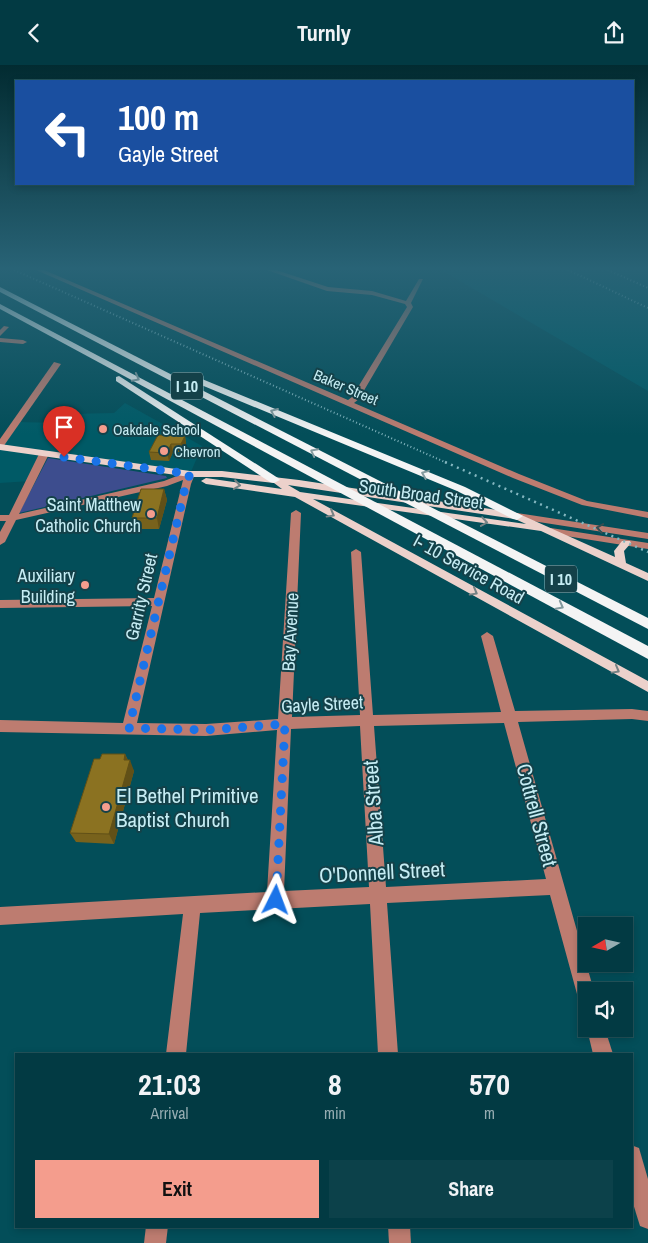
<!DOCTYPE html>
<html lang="en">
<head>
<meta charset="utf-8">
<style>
  :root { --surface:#023a43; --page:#0c414a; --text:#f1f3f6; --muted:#96adb2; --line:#23545c; --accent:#f49d8d }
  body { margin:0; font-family:"Archivo Narrow",sans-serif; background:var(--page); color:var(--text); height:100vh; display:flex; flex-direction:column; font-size:19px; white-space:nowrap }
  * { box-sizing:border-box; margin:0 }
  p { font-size:16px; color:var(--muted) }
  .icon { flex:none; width:28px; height:28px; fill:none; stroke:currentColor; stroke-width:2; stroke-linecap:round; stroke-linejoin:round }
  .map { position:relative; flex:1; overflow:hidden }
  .side { position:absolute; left:15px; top:988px; width:618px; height:175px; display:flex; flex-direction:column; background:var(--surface); border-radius:0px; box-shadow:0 2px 8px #0003,0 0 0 1px var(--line) }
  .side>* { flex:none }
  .top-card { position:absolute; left:15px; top:15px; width:619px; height:105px; border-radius:0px; box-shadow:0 2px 8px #0003,0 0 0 1px var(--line); background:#1a4fa0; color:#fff; overflow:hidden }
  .needle { width:32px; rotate:261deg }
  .fabs { position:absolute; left:578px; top:852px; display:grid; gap:10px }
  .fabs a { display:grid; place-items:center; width:55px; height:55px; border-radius:0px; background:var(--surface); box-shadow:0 2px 8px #0003,0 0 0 1px var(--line); font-size:25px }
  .pin { position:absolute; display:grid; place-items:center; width:42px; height:42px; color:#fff; margin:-51px -21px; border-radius:50% 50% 50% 0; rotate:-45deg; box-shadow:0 0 5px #0007 }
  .pin .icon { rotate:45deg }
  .me { position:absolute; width:55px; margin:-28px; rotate:3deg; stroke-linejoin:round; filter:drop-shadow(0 0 4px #0008) }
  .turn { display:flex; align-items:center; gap:18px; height:105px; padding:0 20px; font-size:22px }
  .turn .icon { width:65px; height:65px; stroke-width:2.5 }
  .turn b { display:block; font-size:35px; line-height:42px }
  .eta { display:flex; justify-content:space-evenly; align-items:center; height:85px; text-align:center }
  .eta b { font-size:30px; font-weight:700; line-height:35px }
  .cta { display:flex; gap:10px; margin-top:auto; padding:10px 20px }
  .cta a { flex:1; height:58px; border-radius:0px; background:var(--accent); color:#111; font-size:20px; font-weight:700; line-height:58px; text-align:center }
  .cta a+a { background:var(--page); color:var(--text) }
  header { display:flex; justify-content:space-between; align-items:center; height:65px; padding:0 20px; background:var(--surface); font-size:22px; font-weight:700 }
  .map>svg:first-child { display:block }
</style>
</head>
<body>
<header><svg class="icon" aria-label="back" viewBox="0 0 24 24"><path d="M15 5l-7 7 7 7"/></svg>Turnly<svg class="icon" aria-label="share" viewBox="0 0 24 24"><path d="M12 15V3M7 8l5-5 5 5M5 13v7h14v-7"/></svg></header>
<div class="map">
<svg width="648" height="1178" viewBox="0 0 648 1178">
  <rect width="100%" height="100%" fill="#034e59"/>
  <!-- built -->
  <g fill="#005a66">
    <path d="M441,205h207v121z"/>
    <path d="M125,338l77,43 -12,28 -146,-20 -13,27 -31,2v-38l16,-23 48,1 4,-9 46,-1z"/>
  </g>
  <!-- green -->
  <path fill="#3d4d8e" d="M48,393l118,18 1,2 -148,35z"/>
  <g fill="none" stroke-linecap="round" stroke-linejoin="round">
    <!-- minor -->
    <g fill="#bd7c70" fill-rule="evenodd">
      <path d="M36,205h8l304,130 4,-3 55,-90 -2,-3 -33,-9 -45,-4 -60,-21h9l52,17 44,4 34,10 13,-22h4l-12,24 2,4 -54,92 -5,4 165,71 68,27 61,11v6l-66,-13 -69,-27z"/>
      <path d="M4,261l5,1 -9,9v-6z"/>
      <path d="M0,273l23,2 4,2 -4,2 -23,-2z"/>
      <path d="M54,297l7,2 -58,83 -3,1v-9z"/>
      <path d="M44,386l5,3 -30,60 145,-33 26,-10 5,3 -4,10 -54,239 69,1 72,-5 13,-206 5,-3 5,3 -9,204 68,-2 -9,-163 5,-3 5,3 12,163 128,-3 -20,-76 6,-4 6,4 22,75 117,-2 16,2v10l-16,-2 -114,3 76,269h-8v12l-7,-2 -2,-7 -27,-99 -163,8 11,151h-20l-8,-150 -170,9 -14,141h-20l17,-140 -183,11v-18l267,-15 10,-162 -71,6 -206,-4v-12l123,3 29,-117 -152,2v-8l154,-2 29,-118 -16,6 -151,34 -11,22 -5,3v-13l6,-11h-6v-6h9l30,-61zM504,658l42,156 -160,8 -12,-161zM360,661l9,161 -85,4 7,-162z"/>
      <path d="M517,448l131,20v6l-135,-21 -1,-2z"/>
      <path d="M551,463l97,15v6l-101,-16 -1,-2z"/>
      <path d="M587,964h18l8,25h-20z"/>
      <path d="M631,1080l8,3 9,31v50l-8,-3 -9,-29z"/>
      <path d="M146,1161h22l-2,17h-22z"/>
      <path d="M388,1161h22l1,17h-22z"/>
    </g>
    <!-- major -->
    <path fill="#ecd1cb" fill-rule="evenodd" d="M0,379l190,27h32l77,9 218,33 98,44 -1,-6 8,-10h8l1,2 -7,8 2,12 22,10v8l-107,-50 -228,-32 335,182v11l-353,-195 -89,-13 -5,-3 5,-3 76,11 -8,-6 -52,-6h-32l-190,-27zM288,420l227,34 11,5 -226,-32z"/>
    <!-- highway -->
    <g fill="#f4f4f4" fill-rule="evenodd">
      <path d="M0,222l648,331v11l-648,-337z"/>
      <path d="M0,239l648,342v13l-648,-350z"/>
      <path d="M185,307l280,115 58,29 -6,4 -4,-1 -56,-28 -275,-114v-4z"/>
      <path d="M119,311l159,102 2,2 -6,3 -4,-1 -154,-101v-4z"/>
    </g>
    <!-- rail-far1 -->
    <g stroke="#84b7c0" stroke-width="2" stroke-dasharray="1 2.5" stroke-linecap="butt">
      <path d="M14,205l433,193"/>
      <path d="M568,205l80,38"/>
      <path d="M608,205l40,18"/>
    </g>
    <!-- rail -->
    <path stroke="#84b7c0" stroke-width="2.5" stroke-dasharray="2 4.5" stroke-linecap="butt" d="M445,397l203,90"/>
  </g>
  <!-- wall -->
  <g fill="#78621c">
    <path d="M185,371l1,8 -4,8h-9l-4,9 -18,-1 -2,-8z"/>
    <path d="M164,424l3,11 -8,29h-24l-3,-11z"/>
    <path d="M125,689l3,6 6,11 -20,73 -38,-2 -6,-9 30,-74z"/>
  </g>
  <!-- shaded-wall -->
  <g fill="#615017">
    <path d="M185,371l1,8 -4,8 -1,-8z"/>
    <path d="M171,379l2,8 -4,9 -2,-8z"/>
    <path d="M164,424l3,11 -8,29 -2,-11z"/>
    <path d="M125,689l4,9 1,-3 4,11 -20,73 -5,-10z"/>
  </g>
  <!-- building -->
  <g fill="#8b7221" stroke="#615017">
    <path d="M158,370l27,1 -4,8h-10l-4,9 -18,-1z"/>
    <path d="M141,424h23l-7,29h-25z"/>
    <path d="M102,689h23l-1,6h6l-21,74 -39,-1 24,-74h6z"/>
  </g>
  <!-- one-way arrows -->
  <defs><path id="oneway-chevron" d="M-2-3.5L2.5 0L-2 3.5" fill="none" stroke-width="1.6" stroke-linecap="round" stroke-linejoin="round" transform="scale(1.25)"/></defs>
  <g stroke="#849a9e">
    <use href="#oneway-chevron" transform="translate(136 313) rotate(28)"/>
    <use href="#oneway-chevron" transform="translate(274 347) rotate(-157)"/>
    <use href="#oneway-chevron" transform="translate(314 387) rotate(-153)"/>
    <use href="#oneway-chevron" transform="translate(425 409) rotate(-158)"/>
    <use href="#oneway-chevron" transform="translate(560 541) rotate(28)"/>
  </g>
  <g stroke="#758284">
    <use href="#oneway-chevron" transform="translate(237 420) rotate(8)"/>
    <use href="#oneway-chevron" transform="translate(331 449) rotate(29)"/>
    <use href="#oneway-chevron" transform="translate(484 457) rotate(8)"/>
    <use href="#oneway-chevron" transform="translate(474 527) rotate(29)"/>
    <use href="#oneway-chevron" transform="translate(616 605) rotate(29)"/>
  </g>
  <use stroke="#364d51" href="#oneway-chevron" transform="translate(600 463) rotate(-171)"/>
  <!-- sky -->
  <linearGradient id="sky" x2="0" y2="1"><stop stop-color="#022b31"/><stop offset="0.55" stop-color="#286376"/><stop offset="1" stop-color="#286376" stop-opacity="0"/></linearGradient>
  <rect width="648" height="370" fill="url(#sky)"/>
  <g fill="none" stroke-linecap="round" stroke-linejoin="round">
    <!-- route -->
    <path stroke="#1a73e8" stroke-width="9" stroke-dasharray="0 16.2" d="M64,392l126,17 -4,10 -57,244 77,2 79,-6 -9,176"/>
  </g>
  <!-- markers -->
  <g fill="#f49d8d" stroke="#144149" stroke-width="2">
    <circle cx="103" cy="364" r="5"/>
    <circle cx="164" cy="386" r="5"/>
    <circle cx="151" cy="449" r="5"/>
    <circle cx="85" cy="520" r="5"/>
    <circle cx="106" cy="742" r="5"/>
  </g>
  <g text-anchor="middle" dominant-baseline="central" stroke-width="4" stroke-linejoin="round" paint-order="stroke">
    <!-- far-street labels -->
    <g font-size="15" fill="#c6edf4" stroke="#144149">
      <text transform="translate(346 322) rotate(23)">Baker Street</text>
    </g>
    <!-- far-poi labels -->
    <g font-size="15" fill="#c6edf4" stroke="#144149" text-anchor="start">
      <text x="113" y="364">Oakdale School</text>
      <text x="174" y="386">Chevron</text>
    </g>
    <!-- shield labels -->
    <g fill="#144149" stroke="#91b9c1" stroke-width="1">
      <rect x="171" y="307.5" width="32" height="27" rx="4"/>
      <rect x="545" y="500.5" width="32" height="27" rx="4"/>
    </g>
    <g font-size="16" font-weight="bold" fill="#c6edf4">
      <text x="187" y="321">I 10</text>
      <text x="561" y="514">I 10</text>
    </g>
    <!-- street labels -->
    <g font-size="18" fill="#c6edf4" stroke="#144149">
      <text transform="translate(421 429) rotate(8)">South Broad Street</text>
      <text transform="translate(469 504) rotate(29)">I- 10 Service Road</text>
      <text transform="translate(141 532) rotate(-77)">Garrity Street</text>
      <text transform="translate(290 567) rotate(-87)">Bay Avenue</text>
      <text transform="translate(322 639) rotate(-3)">Gayle Street</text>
    </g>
    <!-- poi labels -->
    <g font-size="18" fill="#c6edf4" stroke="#144149" text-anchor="end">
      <text x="141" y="439">Saint Matthew<tspan x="141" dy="21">Catholic Church</tspan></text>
      <text x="75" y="510">Auxiliary<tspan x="75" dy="21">Building</tspan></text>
    </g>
    <!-- near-poi labels -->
    <g font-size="21" fill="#c6edf4" stroke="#144149" text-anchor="start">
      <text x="116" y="730">El Bethel Primitive<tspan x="116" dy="24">Baptist Church</tspan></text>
    </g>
    <!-- near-street labels -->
    <g font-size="21" fill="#c6edf4" stroke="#144149">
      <text transform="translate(373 738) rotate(-94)">Alba Street</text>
      <text transform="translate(537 750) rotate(75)">Cottrell Street</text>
      <text transform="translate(382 807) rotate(-3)">O'Donnell Street</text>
    </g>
  </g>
</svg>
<div class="fabs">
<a><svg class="needle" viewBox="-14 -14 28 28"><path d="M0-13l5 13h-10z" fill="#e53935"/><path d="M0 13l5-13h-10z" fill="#96adb2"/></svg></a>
<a><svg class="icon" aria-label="sound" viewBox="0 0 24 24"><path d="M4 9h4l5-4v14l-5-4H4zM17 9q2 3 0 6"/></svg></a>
</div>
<div class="pin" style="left:64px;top:392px;background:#d93025"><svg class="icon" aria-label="arrive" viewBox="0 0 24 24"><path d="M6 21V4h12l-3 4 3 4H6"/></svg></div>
<svg class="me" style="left:276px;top:835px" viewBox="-20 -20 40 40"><path d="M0-17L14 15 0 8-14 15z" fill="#1a73e8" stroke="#fff" stroke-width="4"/></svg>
<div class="top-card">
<div class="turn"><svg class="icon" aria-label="left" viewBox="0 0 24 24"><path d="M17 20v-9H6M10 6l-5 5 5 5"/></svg><div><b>100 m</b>Gayle Street</div></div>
</div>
<section class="side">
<div class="eta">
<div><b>21:03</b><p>Arrival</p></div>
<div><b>8</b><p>min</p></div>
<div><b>570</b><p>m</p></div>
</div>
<div class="cta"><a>Exit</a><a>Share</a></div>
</section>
</div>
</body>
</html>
